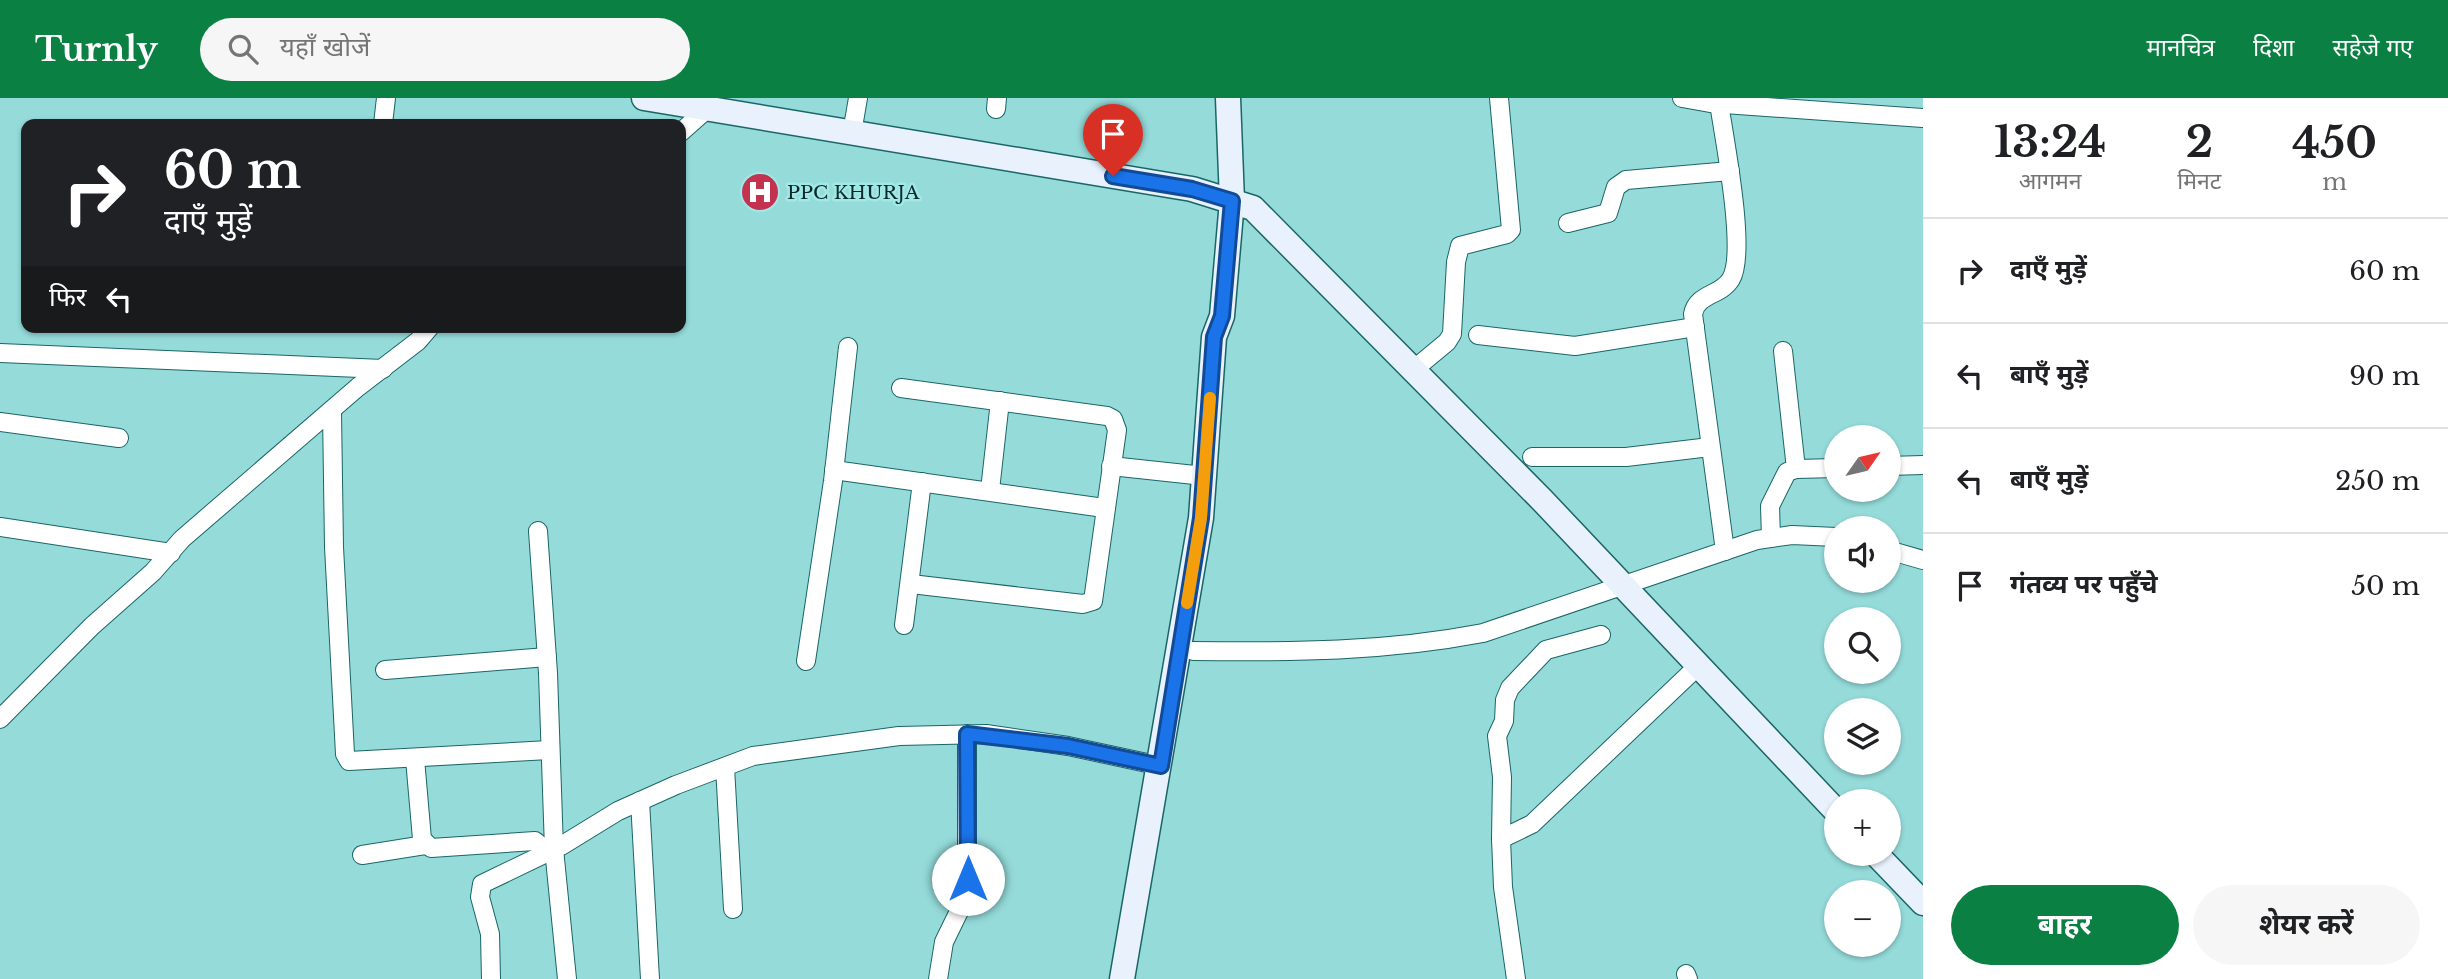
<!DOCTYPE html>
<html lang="hi">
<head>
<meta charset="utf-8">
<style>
  :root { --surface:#fff; --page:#f6f6f6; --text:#202124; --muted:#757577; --line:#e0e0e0; --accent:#0b8043 }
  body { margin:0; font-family:"Libre Baskerville","Noto Sans Devanagari",serif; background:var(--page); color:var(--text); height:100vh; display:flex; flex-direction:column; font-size:26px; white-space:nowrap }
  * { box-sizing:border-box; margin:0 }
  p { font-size:23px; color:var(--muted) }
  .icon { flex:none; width:38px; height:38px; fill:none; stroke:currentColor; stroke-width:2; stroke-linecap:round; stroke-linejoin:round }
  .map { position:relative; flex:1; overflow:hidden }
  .sheet { display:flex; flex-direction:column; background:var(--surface); width:525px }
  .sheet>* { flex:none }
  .banner { position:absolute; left:21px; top:21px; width:665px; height:214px; border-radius:14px; box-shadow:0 2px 5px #0004; background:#202124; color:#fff; overflow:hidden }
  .needle { width:46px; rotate:56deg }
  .controls { position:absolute; left:1824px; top:327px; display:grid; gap:14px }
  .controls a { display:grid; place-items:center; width:77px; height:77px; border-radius:50%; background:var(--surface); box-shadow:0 2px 5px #0004; font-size:35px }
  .pin { position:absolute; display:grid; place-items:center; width:60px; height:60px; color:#fff; margin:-72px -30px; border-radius:50% 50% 50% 0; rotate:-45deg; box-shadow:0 0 7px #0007 }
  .pin .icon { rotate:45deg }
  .me { position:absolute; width:77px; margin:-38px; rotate:0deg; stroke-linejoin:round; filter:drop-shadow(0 0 5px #0008) }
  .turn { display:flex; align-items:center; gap:24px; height:147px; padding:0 28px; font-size:32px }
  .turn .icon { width:91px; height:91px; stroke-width:2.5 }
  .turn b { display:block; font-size:49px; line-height:60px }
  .then { display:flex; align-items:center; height:66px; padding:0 28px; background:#0003; gap:14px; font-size:26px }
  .eta { display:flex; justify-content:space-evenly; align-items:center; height:119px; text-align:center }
  .eta b { font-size:42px; font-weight:700; line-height:49px }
  .button { display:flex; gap:14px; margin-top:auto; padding:14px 28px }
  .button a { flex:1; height:80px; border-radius:42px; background:var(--accent); color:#fff; font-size:28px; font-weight:700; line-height:80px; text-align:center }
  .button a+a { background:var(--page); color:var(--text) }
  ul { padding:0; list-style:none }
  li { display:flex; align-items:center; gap:21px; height:105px; padding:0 28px; border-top:2px solid var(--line) }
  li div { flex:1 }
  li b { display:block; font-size:26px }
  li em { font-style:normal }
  header { display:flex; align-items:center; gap:42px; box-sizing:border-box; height:98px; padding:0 35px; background:var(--accent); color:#fff }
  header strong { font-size:33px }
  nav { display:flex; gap:38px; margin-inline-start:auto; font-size:24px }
  .search { width:490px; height:63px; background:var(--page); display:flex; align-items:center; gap:18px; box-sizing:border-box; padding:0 24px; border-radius:38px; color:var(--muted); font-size:26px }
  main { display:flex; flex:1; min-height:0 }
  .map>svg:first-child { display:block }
</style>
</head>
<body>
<header>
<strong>Turnly</strong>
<div class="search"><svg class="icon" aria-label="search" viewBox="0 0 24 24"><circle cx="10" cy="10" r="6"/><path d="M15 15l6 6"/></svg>यहाँ खोजें</div>
<nav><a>मानचित्र</a><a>दिशा</a><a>सहेजे गए</a></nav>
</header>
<main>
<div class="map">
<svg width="1923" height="881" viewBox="0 0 1923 881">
  <rect width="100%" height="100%" fill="#94dbda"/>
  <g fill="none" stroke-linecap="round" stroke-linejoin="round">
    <defs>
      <g id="street">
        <path d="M1682,0l28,5 213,15"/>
        <path d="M1719,5c5,35 28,149 12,176 -10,17 -34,14 -38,35l32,237"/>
        <path d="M996,11l1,-11"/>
        <path d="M383,26l3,-26"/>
        <path d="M681,34l26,-23"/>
        <path d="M852,35l6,-35"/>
        <path d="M1568,125l40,-10 8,-26 10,-7 104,-9"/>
        <path d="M1478,237l97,11 120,-19"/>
        <path d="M1783,253l13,118"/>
        <path d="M0,255l383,16"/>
        <path d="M1412,273l35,-29 5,-8 4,-72 4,-16 47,-12 4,-4 -12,-132"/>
        <path d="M901,290l206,28 6,3 4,11 -24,171 -10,3 -172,-20"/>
        <path d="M332,314l2,135 11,207 4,7 200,-11"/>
        <path d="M0,324l119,16"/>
        <path d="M1532,359h94l84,-10"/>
        <path d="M1111,368l93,10"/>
        <path d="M1888,368l35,-1"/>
        <path d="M834,372l270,38"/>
        <path d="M990,392l10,-89"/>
        <path d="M0,429l171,26"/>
        <path d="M538,433l10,142 6,176 13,130"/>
        <path d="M1771,440l-1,-32 17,-34 9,-3 40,-1"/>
        <path d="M1888,452l35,10"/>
        <path d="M904,527l18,-143"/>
        <path d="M1193,553c101,1 191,1 290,-18l274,-93 35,-5 44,2"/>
        <path d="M806,563l27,-180 15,-134"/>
        <path d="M385,572l162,-13"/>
        <path d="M0,621l92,-93 61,-54 29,-33 176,-152 60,-46 12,-14"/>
        <path d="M415,661l7,80 9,9 104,-7 13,11"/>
        <path d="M725,669l8,142"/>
        <path d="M640,703l10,178"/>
        <path d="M1501,741l31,-15 166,-158"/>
        <path d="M362,757l63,-10"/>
        <path d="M1686,876l2,5"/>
        <path d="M491,881l-1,-45 -10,-37 2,-13 79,-38 57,-35 58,-26 77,-29 146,-20 87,-2 82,12 93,20"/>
        <path d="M938,881l6,-37 21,-43 2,-11v-154"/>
        <path d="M1516,881l-13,-92 -2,-48 1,-62 -5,-41 7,-15 1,-21 5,-12 36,-38 55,-15"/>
      </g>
      <g id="secondary">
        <path d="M644,0l548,91 61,19 290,293 293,310"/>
        <path d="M1876,756l47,49"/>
        <path d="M1122,881l79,-461 13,-181 8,-21 10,-115 -4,-103"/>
      </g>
    </defs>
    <!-- street casing -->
    <use href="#street" stroke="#1a6666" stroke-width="20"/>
    <!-- secondary casing -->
    <use href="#secondary" stroke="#1a6666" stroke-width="27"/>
    <!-- street -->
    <use href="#street" stroke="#fff" stroke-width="18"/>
    <!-- secondary -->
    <use href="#secondary" stroke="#e8f1fc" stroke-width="24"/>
  </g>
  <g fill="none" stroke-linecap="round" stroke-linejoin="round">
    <defs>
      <path id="route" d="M968,781l-1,-145 101,12 93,20 40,-248 13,-181 8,-21 10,-115 -40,-12 -79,-13"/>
    </defs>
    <!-- route casing -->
    <use href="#route" stroke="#114b97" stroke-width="18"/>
    <!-- route -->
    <use href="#route" stroke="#1a73e8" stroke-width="12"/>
    <!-- slow -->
    <path stroke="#f59e0b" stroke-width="12" d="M1187,505l14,-85 9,-120"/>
  </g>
  <!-- icons -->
  <defs>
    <symbol id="hospital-disc" viewBox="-11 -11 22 22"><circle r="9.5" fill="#c3324e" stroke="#a1e8e7"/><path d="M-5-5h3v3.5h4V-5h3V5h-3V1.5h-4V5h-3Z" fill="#fff"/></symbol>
  </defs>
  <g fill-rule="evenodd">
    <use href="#hospital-disc" x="738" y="72" width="44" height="44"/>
  </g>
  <g text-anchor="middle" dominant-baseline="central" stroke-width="5" stroke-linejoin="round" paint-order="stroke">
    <!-- poi labels -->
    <g font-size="19" fill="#0c2a2a" stroke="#a1e8e7" text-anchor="start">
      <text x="787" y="94">PPC KHURJA</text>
    </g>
  </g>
</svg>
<div class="controls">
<a><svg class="needle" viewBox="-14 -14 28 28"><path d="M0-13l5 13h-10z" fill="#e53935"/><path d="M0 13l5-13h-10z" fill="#757577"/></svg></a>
<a><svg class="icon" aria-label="sound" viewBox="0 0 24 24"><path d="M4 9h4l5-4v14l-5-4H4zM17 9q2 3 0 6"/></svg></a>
<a><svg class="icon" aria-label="search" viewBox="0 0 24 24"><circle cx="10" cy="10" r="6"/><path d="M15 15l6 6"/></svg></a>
<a><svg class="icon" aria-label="layers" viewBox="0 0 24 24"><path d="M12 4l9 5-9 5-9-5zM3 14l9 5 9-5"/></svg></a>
<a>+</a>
<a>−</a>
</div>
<div class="pin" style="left:1113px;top:78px;background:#d93025"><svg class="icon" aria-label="arrive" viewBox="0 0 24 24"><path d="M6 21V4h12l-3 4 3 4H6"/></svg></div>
<svg class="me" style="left:968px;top:781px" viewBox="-20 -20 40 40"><circle r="19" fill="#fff"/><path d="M0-13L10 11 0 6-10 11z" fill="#1a73e8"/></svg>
<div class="banner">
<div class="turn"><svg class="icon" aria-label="right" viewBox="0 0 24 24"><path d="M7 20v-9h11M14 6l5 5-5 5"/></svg><div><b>60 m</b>दाएँ मुड़ें</div></div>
<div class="then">फिर<svg class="icon" aria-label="left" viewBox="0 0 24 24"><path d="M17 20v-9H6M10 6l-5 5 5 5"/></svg></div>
</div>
</div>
<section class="sheet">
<div class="eta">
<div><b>13:24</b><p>आगमन</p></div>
<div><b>2</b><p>मिनट</p></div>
<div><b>450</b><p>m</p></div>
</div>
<ul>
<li><svg class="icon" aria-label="right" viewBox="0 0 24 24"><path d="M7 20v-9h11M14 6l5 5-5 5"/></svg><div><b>दाएँ मुड़ें</b></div><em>60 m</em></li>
<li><svg class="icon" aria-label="left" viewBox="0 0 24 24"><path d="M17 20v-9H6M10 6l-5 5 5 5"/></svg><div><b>बाएँ मुड़ें</b></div><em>90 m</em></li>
<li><svg class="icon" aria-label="left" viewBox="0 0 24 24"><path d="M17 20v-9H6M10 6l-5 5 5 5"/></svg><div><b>बाएँ मुड़ें</b></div><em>250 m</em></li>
<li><svg class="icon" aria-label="arrive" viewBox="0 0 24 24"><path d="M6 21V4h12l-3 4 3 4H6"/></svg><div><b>गंतव्य पर पहुँचे</b></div><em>50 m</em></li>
</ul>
<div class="button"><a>बाहर</a><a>शेयर करें</a></div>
</section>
</main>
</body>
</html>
